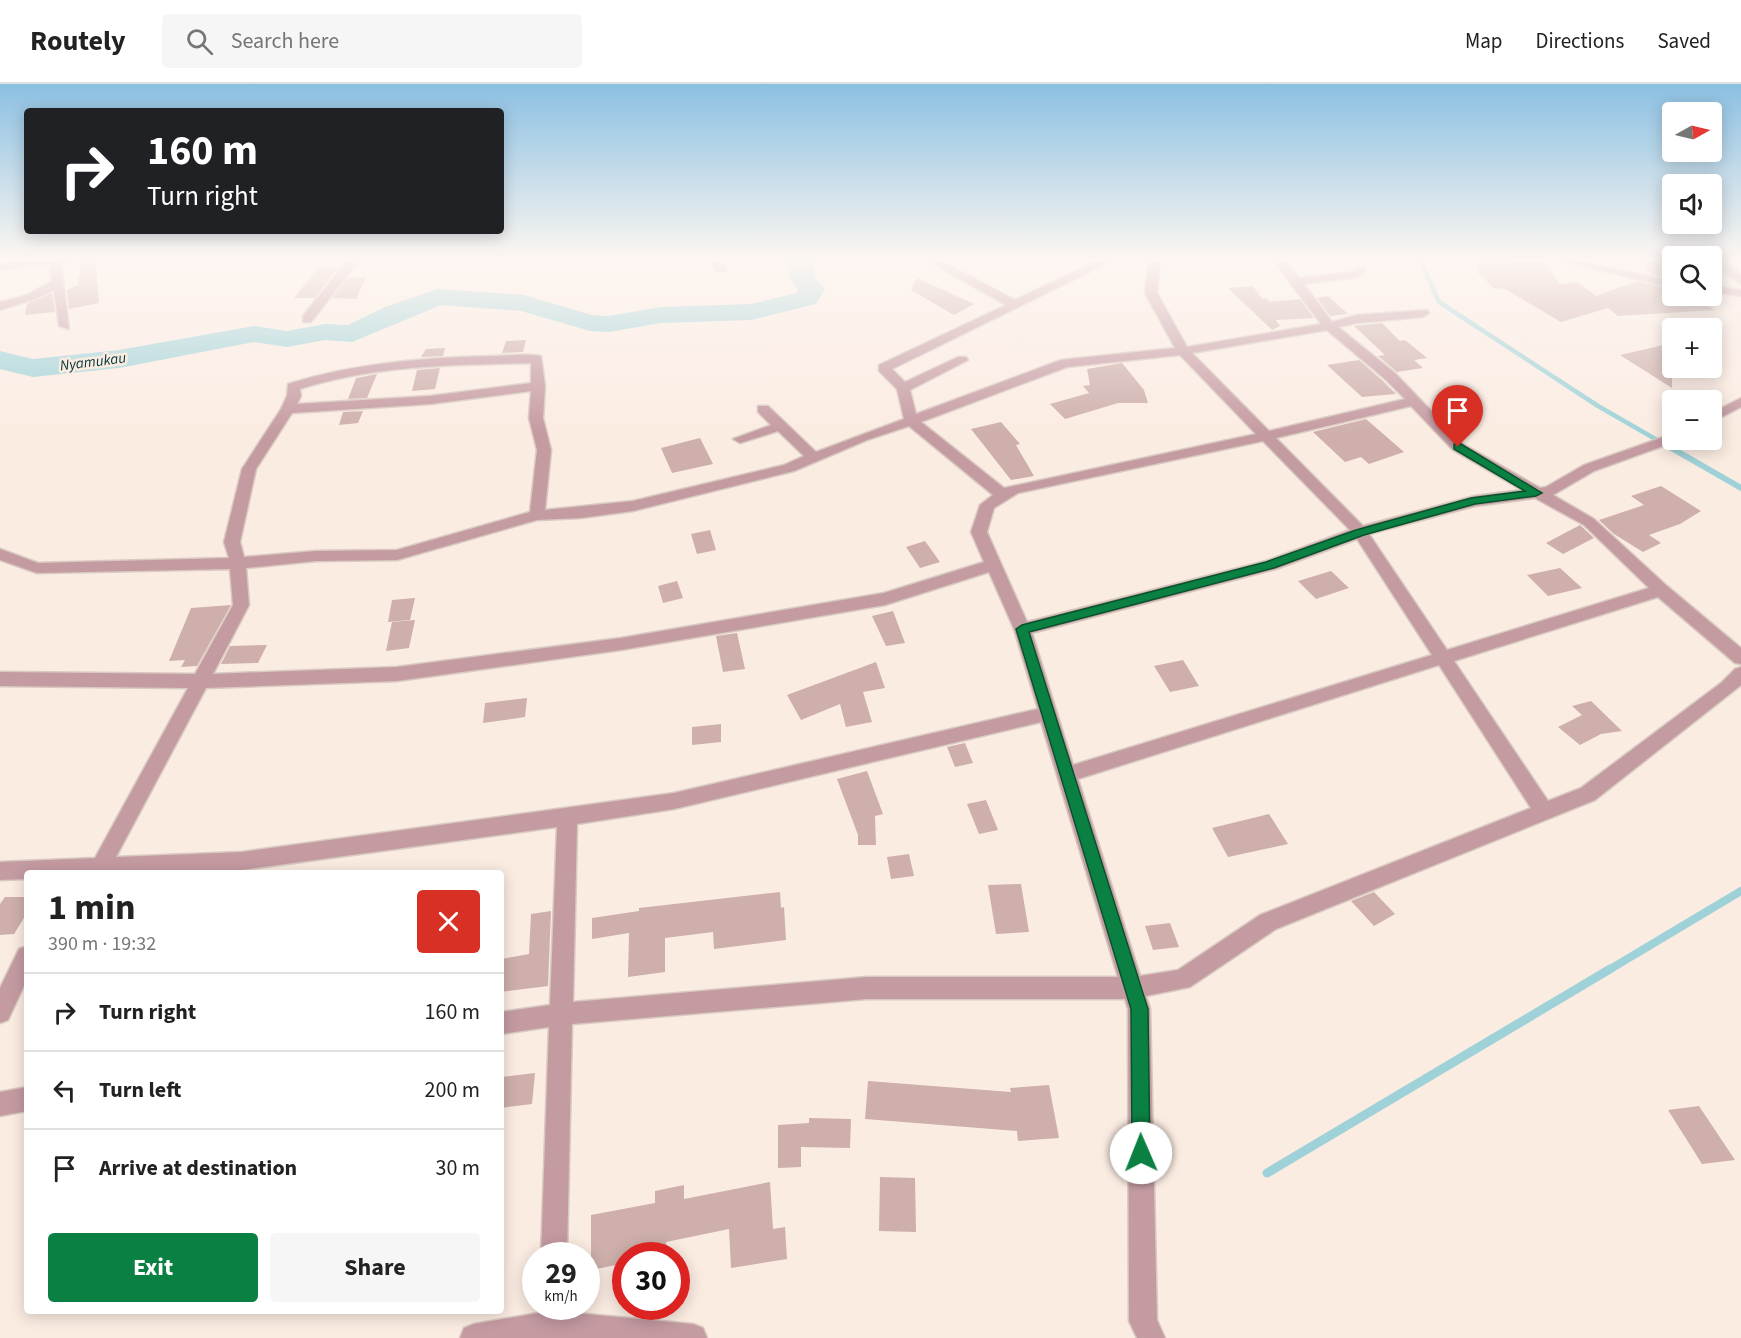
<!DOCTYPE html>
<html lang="en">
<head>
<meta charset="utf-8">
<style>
  :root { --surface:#fff; --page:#f6f6f6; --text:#222; --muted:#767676; --line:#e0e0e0; --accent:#0b8043 }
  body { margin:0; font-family:"Source Sans 3",sans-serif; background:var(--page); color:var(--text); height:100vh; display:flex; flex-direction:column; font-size:22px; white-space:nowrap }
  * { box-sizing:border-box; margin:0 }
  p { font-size:20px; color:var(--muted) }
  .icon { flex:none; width:33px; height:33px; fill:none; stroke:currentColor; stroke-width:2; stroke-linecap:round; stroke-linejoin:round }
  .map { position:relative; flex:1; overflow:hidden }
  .details { position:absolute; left:24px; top:786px; width:480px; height:444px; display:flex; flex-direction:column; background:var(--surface); border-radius:6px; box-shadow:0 3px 15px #0003 }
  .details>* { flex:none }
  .top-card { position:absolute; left:24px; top:24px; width:480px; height:126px; border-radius:6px; box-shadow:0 3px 15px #0003; background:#202124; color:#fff; overflow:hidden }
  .needle { width:39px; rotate:82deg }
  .fabs { position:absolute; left:1662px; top:18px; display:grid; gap:12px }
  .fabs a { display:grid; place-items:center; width:60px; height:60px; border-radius:6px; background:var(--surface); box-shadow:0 3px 15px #0003; font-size:30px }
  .speed { position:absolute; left:522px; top:1158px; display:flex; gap:12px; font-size:30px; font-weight:700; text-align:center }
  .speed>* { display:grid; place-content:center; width:78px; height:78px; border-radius:50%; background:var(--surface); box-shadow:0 3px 15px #0003; line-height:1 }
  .speed small { font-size:15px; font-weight:400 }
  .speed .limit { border:9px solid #d22; background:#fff; color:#111 }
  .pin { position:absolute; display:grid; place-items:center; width:51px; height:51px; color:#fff; margin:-62px -26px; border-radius:50% 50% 50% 0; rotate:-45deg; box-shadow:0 0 6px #0007 }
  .pin .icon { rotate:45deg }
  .me { position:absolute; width:66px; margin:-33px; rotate:359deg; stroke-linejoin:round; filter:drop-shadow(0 0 4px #0008) }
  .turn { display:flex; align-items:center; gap:21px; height:126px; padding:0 24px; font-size:27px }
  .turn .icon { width:78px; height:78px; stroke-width:2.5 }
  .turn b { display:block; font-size:42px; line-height:51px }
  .round { display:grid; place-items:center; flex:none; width:63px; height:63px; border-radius:6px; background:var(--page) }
  .head { display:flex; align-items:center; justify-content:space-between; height:102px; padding:0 24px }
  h1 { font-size:36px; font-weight:700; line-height:45px }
  .primary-button { display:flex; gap:12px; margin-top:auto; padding:12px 24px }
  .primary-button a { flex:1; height:69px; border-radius:6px; background:var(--accent); color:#fff; font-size:24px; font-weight:700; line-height:69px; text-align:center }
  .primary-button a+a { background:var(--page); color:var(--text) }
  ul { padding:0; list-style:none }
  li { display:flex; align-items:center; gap:18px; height:78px; padding:0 24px; border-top:2px solid var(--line) }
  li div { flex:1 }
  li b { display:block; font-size:22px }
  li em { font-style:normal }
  header { display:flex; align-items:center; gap:36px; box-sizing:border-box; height:84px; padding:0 30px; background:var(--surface); border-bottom:2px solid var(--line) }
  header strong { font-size:28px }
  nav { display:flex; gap:33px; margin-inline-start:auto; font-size:21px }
  .search { width:420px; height:54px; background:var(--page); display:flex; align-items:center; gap:15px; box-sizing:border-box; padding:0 21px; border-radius:6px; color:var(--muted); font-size:22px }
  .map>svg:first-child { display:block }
</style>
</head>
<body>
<header>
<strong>Routely</strong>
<div class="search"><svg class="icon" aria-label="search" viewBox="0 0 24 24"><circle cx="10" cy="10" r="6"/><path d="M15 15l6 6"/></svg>Search here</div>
<nav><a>Map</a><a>Directions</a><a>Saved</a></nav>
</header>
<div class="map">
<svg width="1741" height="1254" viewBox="0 0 1741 1254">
  <rect width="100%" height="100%" fill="#fbece2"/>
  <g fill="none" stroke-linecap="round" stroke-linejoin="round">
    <!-- stream-far3 -->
    <path stroke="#9fd2d8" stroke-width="4.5" d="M1419,173l20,45 159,104 66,38"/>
    <!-- stream-far2 -->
    <path stroke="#9fd2d8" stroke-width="6" d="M1661,358l80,46"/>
    <!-- stream-far1 -->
    <path stroke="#9fd2d8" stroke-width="8" d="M1607,887l134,-80"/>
    <!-- stream -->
    <path stroke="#9fd2d8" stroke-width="9" d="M1267,1089l343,-204"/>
    <!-- river -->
    <path fill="#9fd2d8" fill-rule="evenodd" d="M790,173h26l-3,5 2,16 10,11 -9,15 -65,16 -90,3 -52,9 -19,-1 -69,-20 -80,-6 -89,37 -27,-2 -38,7 -33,-5 -135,26 -86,9 -33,-8v-18l33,8 86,-9 135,-24 33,5 38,-7 23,1 37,-18 53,-18 86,6 68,20 17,1 52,-9 90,-3 46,-11 1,-3 -8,-10 -3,-19z"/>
  </g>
  <!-- building -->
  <g fill="#ceafab">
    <path d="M90,173h5l4,46 -30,6 -2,-19 11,-5 4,-24z"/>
    <path d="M1479,173l65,4 16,23 17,-2 19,14 41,-15 35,8v7l40,-2 5,1 6,7 -19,-2 10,10 -96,6 -10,-8 -47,14 -58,-34 -8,1 -17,-16z"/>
    <path d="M1638,175l24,1 10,11v8l-21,-5z"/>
    <path d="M338,183l-23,31h-21l24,-30z"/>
    <path d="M366,193l-10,22 -24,-1 16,-20z"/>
    <path d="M917,194l57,26 -20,11 -43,-25z"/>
    <path d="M1253,202l9,13 4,-1 4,4 30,-3 14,19 -38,2 4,6 -8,4 -44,-42z"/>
    <path d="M52,209l3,19 -30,3 2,-11z"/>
    <path d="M1328,212l20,18 -18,2 -13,-18z"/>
    <path d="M1382,239l18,18 5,-1 22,18 -13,2 9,8 -26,4 -19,-16 7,-1 -31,-29z"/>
    <path d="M526,256l-3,12 -21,1 4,-12z"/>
    <path d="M1672,259v45l-52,-33z"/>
    <path d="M445,264l-2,8 -22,1 5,-8z"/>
    <path d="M1359,276l24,21 13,13 -34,3 -35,-32z"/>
    <path d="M1122,279l22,27 4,13h-30l-53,16 -15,-15 39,-11 -6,-7 7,-1 -3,-16z"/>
    <path d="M440,284l-5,21 -23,2 5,-21z"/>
    <path d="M377,290l-10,24 -19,1 8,-21z"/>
    <path d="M363,327l-5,12 -19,2 4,-13z"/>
    <path d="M1366,335l38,33 -35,12 -8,-7 -16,5 -32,-30z"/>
    <path d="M1001,338l19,22 -4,1 18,31 -23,4 -40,-51z"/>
    <path d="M700,354l13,26 -41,9 -11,-25z"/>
    <path d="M1661,402l40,25 -21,13 -31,11 12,8 -18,9 -29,-18 -15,-14 45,-15 -13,-9z"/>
    <path d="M1580,441l14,13 -31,16 -17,-11z"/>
    <path d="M710,446l6,20 -19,4 -6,-20z"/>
    <path d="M925,457l15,21 -20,6 -14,-21z"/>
    <path d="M1560,484l22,20 -34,8 -21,-21z"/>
    <path d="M1331,487l18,17 -33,11 -18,-18z"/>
    <path d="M677,497l6,17 -20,5 -5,-17z"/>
    <path d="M415,514l-5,22 -22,2 4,-22z"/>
    <path d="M231,521l-34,61 -16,1 4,-7 -16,1 22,-53z"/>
    <path d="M893,527l12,32 -19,3 -14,-30z"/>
    <path d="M415,536l-6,28 -23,3 6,-29z"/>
    <path d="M737,549l8,36 -22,3 -7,-36z"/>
    <path d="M267,561l-9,18 -37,1 9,-18z"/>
    <path d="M1183,576l16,26 -29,6 -16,-26z"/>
    <path d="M876,578l9,26 -22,4 9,30 -26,5 -6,-23 -39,16 -14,-25z"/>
    <path d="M527,614l-2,19 -42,6 2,-20z"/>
    <path d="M1591,617l31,30 -21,3 -21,11 -22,-18 24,-12 -10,-9z"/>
    <path d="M721,640v18l-29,3v-18z"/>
    <path d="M965,659l8,20 -18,4 -8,-20z"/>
    <path d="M867,687l16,43 -8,2 1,29h-18v-10l-21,-56z"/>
    <path d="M986,716l12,30 -19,4 -12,-30z"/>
    <path d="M1269,730l19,30 -60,13 -16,-29z"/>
    <path d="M909,770l5,22 -23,3 -4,-22z"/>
    <path d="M1021,800l8,48 -33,2 -8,-49z"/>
    <path d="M780,808l1,16 3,-1 2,33 -72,9 -1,-17 -48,6v34l-37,5 1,-44 -37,6v-21l47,-7v-3z"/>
    <path d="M1374,808l21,22 -21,12 -23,-25z"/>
    <path d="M5,813h22v16l-13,21 -14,1v-31z"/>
    <path d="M551,827l-3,75 -47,6v-33l28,-5 2,-40z"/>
    <path d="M1170,839l9,24 -26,3 -8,-24z"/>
    <path d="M535,989l-3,31 -31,4v-31z"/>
    <path d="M868,997l143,11 -1,-4 39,-3 10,53 -41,3 -1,-10 -152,-12z"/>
    <path d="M1699,1022l36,54 -33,4 -34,-54z"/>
    <path d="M809,1034l42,1 -1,29 -49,-1v20l-23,1v-43l31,-2z"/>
    <path d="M880,1093l35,1 1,54 -37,-1z"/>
    <path d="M770,1098l3,47 12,-2 2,32 -56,9 -2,-39 -63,13v14h-40v7l-35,7v-55l64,-12v-12l29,-6v14z"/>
  </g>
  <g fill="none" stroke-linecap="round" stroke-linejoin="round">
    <defs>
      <g id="minor">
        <path d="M54,173h34l-27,6 8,66 -10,-3 -5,-36 -19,9 -35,11v-8l27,-7 25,-14 -2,-17 -50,6v-6z"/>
        <path d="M350,173h12l-51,65h-8v-6z"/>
        <path d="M706,173h12l9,13 -2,2h-8z"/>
        <path d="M920,173h14l81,43 90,-43h15l-228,112 13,13 53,-25h8l2,3 -58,30 6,24 145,-54 114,-12 -30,-55 4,-36h12l-4,36 30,54 134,-23 -50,-67h12l16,21 52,-6 6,-4h8v4l-7,5 -54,7 28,38 25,-7 70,-5 2,3 -6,4 -66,6 -19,4 57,46 68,71 77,44 6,-1 38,-22 88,-31v6l5,1 -83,30 -41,24 41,24 73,67 74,62v16l-6,-1 -77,-66 -204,64 94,140 33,-13 140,-105 14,-14 6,-2v18l-146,115 -319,129 -86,58 -44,9 4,13 7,311 8,18h-28l-8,-17 -1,-312 -3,-10h-258l-295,25 -5,232h-26l8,-229 -48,7v-22l49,-7 7,-178 -315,43 -215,3v6l-27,1v-18l95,-4 93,-170 -188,-2v-14l195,2 38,-69 -3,-36 -193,4 -37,-13v-11l38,14 191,-5 -5,-16 18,-73 39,-60 6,-13 1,-12c67,-21 133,-26 202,-28 16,0 36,-3 51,0l4,30 -2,32 8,32 -6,60 88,-9 151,-36 20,-9 -26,-25 -38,12 -7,-4 38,-14 -13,-13v-6h10l48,46 88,-33 -7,-30 -18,-18v-6l127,-60zM1327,246l58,49 20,20 -136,32 -77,-78zM1180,271l76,79 -252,54 -83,-66 146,-55zM531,279v20l-101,13 -133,8 4,-8 -1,-7c75,-24 153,-24 231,-26zM531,307l-2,27 8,32 -7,62 -133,38 -81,1 -72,6 -4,-15 16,-73 36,-56 138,-9zM1411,322l42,44 69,40 -47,6 -112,30 -87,-88zM909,342l84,69 -13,10 -9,27 13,30 -100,31 -263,45 -224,29 -184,7 36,-69 -3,-37 70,-7 81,-1 140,-40 44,-2 52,-7 161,-40 73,-31zM1263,357l87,89 -84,31 -239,61 -40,-90 7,-24 24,-15zM1535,414l49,27 65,63 -202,62 -78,-116 106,-28zM1357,455l75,116 -359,110 -41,-132 244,-64zM989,488l25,57 24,80 -364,84 -432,59 -126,5 90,-169 191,-7 224,-31 264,-45zM1439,581l92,143 -271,107 -82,55 -38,6 -62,-197zM1041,638l77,255h-251l-294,25 4,-178 97,-15z"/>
        <path d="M1540,173h22l110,24v6z"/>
        <path d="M1712,173h8l21,18v9l-29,-23z"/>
        <path d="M1712,202l29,4v6l-29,-4z"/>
        <path d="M1741,314v9l-29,15v-9z"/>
        <path d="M27,862v33l-19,41 -8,3v-35l19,-39z"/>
        <path d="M27,1003v24l-27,5v-24z"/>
        <path d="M538,1222h27v6l128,12 10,4 4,10h-247l4,-10 10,-4 64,-11z"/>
      </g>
    </defs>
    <!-- minor casing -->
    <use href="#minor" stroke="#d8cac1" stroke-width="3"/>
    <!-- minor -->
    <use href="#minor" fill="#c59ba2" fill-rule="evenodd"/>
  </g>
  <!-- sky -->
  <linearGradient id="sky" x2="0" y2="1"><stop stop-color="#8bc0e2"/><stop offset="0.5" stop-color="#fdf6f2"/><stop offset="1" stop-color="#fdf6f2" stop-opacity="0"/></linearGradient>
  <rect width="1741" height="349" fill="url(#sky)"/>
  <!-- route -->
  <path fill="#0b8043" stroke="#07532c" stroke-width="1.5" d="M1454,360h7l81,49 -6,3 -61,8 -111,31 -90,33 -245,64 119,377 2,144 -2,6 -7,3 -7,-3 -2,-6 -1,-144 -115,-380 6,-4 244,-63 90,-32 115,-32 54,-7 -71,-42z"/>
  <g text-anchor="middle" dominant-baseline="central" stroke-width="5" stroke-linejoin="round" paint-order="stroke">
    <!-- far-water labels -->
    <g font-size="15" font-style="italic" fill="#04373c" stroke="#fbece2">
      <text transform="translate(93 278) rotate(-7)">Nyamukau</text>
    </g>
  </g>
</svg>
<div class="fabs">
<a><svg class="needle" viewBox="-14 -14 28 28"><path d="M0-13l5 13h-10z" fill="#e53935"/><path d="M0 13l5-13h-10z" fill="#767676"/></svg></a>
<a><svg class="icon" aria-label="sound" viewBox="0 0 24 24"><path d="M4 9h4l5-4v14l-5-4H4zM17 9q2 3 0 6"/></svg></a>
<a><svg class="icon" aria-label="search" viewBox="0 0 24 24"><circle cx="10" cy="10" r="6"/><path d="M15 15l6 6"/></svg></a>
<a>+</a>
<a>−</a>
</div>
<div class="speed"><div>29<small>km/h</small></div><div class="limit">30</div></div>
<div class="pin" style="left:1458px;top:363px;background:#d93025"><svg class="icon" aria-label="arrive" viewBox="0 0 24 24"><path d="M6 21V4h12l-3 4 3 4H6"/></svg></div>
<svg class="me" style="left:1141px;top:1069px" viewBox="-20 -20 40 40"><circle r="19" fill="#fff"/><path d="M0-13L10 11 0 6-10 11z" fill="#0b8043"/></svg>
<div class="top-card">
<div class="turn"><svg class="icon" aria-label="right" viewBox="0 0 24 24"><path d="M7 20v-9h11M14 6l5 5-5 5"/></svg><div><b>160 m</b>Turn right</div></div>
</div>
<section class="details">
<div class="head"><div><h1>1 min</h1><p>390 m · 19:32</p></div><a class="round" style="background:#d93025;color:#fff"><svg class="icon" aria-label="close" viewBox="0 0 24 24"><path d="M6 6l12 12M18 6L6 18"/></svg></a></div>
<ul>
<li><svg class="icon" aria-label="right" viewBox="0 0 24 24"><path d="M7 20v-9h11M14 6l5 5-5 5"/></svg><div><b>Turn right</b></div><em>160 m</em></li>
<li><svg class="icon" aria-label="left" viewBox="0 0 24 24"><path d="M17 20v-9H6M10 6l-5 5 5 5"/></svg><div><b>Turn left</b></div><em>200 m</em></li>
<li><svg class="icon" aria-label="arrive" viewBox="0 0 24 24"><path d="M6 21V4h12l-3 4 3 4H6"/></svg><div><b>Arrive at destination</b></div><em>30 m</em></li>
</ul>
<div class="primary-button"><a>Exit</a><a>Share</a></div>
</section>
</div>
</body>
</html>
